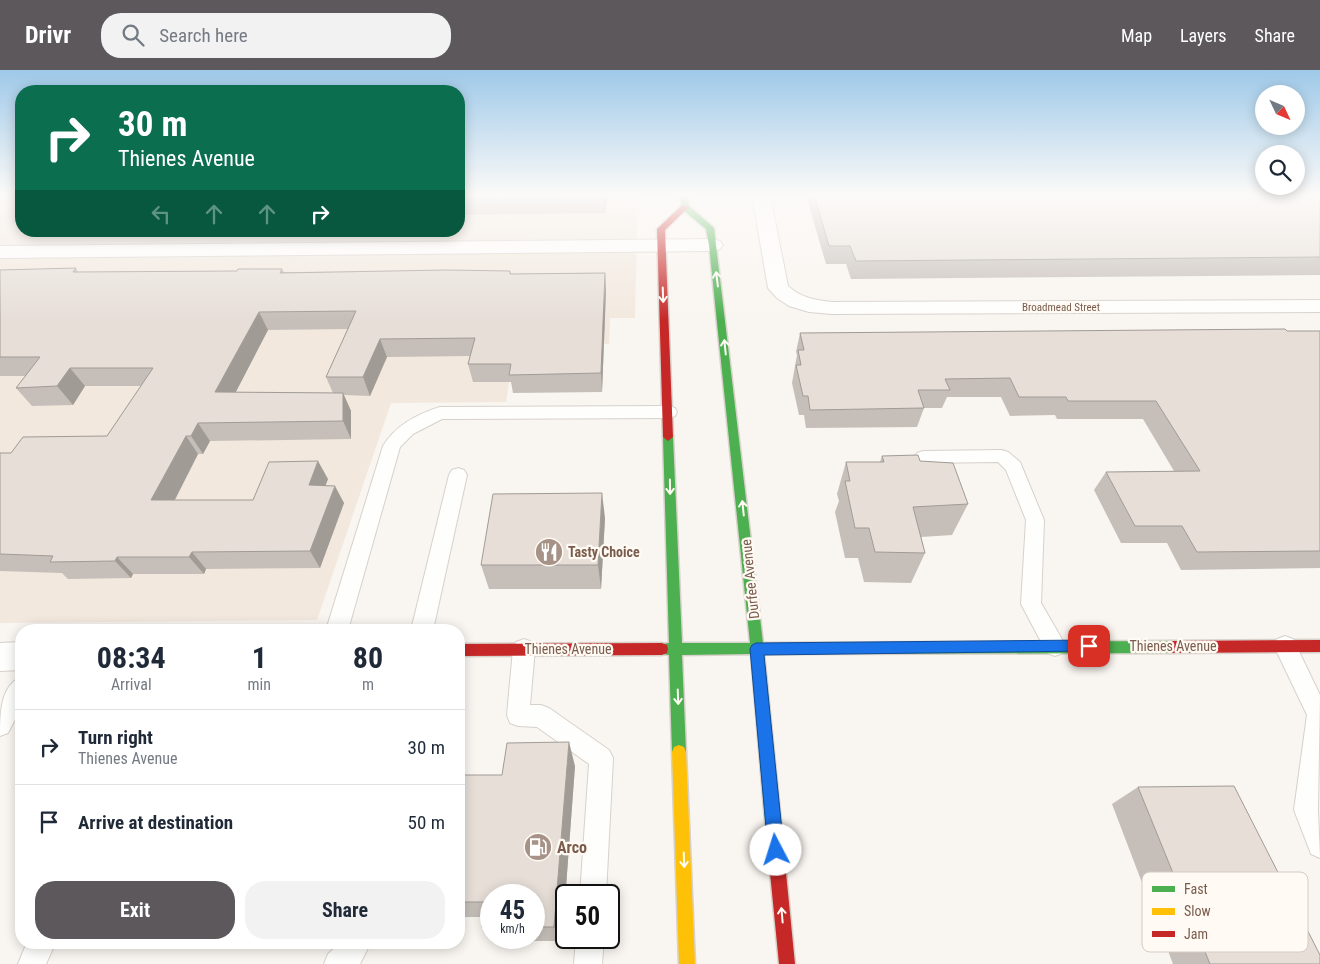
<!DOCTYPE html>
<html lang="en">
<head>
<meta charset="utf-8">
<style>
  :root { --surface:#fff; --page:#f2f2f3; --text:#1f2937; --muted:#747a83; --line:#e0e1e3; --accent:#5c585b }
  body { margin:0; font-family:"Roboto Condensed",sans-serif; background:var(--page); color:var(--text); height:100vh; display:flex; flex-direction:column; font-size:19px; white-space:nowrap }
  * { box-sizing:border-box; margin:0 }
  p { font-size:16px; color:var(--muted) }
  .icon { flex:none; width:28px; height:28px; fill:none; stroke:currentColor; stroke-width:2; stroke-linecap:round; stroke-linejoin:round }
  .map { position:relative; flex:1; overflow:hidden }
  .panel { position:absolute; left:15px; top:554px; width:450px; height:325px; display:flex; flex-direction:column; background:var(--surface); border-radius:20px; box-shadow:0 2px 12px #0003 }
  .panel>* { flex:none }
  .banner { position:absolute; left:15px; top:15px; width:450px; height:152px; border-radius:20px; box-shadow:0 2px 12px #0003; background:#0b6e4f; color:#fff; overflow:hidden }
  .needle { width:32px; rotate:134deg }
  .controls { position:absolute; left:1255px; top:15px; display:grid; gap:10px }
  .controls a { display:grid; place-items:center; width:50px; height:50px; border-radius:50%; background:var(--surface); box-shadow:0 2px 12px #0003; font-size:25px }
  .speed { position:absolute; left:480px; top:814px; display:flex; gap:10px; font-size:25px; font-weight:700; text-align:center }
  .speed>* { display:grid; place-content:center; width:65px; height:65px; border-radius:50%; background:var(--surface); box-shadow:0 2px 12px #0003; line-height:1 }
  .speed small { font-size:12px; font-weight:400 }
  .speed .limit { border:2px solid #111; border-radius:8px; background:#fff; color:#111 }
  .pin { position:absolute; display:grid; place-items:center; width:42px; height:42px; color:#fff; margin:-21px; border-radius:10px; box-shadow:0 2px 8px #0006 }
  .me { position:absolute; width:55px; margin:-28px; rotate:355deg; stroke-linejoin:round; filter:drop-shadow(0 0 4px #0008) }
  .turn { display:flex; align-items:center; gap:18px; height:105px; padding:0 20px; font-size:22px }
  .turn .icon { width:65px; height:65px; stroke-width:2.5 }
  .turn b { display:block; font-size:35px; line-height:42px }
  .lanes { display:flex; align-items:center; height:48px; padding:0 20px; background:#0003; justify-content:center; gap:25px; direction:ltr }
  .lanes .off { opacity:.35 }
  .eta { display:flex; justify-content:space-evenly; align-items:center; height:85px; text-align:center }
  .eta b { font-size:30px; font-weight:700; line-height:35px }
  .cta { display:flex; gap:10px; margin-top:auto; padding:10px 20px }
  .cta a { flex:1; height:58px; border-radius:20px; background:var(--accent); color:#fff; font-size:20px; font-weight:700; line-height:58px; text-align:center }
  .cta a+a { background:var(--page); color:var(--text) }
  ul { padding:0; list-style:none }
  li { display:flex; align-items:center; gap:15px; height:75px; padding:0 20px; border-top:1px solid var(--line) }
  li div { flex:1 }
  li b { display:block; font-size:19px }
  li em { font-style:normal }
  header { display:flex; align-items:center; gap:30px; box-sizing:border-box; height:70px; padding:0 25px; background:var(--accent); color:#fff }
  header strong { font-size:24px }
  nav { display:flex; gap:28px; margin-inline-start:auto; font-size:18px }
  .search { width:350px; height:45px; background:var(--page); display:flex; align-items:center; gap:12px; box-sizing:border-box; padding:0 18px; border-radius:20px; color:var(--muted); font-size:19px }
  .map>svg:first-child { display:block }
</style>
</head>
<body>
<header>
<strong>Drivr</strong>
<div class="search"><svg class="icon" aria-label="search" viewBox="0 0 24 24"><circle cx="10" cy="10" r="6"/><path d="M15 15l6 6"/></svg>Search here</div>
<nav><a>Map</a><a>Layers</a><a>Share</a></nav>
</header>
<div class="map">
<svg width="1320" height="894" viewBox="0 0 1320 894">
  <rect width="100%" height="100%" fill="#f9f5f0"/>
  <!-- residential -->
  <path fill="#f2e8de" d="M0,125h21v36h438v-36h179l-3,123h-25l-1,26h-94l-9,58 -115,1 -74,217 -317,3z"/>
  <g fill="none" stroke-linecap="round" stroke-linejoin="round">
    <defs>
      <g id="lane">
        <path d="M669,336l6,2 2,4 -2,4 -6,2 -227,1 -29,15 -13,13 -52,183h-22l57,-184c13,-21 34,-32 57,-39z"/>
        <path d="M1002,380l6,2 12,10 24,58 -3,83 25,43 -3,7 -8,3 -8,-3 -26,-49 5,-84 -20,-50 -8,-8 -75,1 -6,-2 -3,-4 3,-4 6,-2z"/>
        <path d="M458,398l6,2 3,5 -34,155h-22l38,-155 3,-5z"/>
        <path d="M1285,566l8,3 27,56 -2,115 2,48 -9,-4 -17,-44 13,-95 -33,-69 3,-7z"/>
        <path d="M524,569l8,3 3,7 -5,56h11l8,3 60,42 4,8 -7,137h-26l9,-131 -52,-37 -19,-1 -8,-3 -3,-8 6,-66 3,-7z"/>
        <path d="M21,607v31l-13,25 -8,3c0,-21 0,-50 21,-59z"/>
        <path d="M576,868h28l-2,26h-28z"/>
        <path d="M27,872h29l-10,22h-28z"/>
        <path d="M341,872h30l-11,22h-36l4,-10z"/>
      </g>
      <g id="street">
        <path d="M752,125h18l18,91c13,12 27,14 44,16l488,-2v12l-488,2 -23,-2 -20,-6 -12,-8 -9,-10z"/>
        <path d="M713,169l7,2 3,4 -3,4 -7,2 -713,7v-12z"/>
        <path d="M21,572v28l-21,1v-28z"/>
      </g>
      <path id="fast" d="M680,125h8l1,11 25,22 49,415 407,-2 5,2 1,4 -1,4 -5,2 -406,1 18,178 -3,5 -5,3 -5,-3 -3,-5 -15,-178 -69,1 4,97 -2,5 -5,2 -5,-2 -2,-5 -3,-97 -12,-2 -1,-4 1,-4 12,-2 -6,-206 1,-3h8l1,3 9,206h68l-41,-398 -3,-16 -24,-20z"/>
      <path id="slow" d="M679,675l5,2 2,5 9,212h-16l-7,-212 2,-5z"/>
      <g id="jam">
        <path d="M682,135l7,2 -24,23 8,207 -5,4 -5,-4 -6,-208z"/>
        <path d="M1320,570v12l-150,1 -5,-2 -1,-4 1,-4 5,-2z"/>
        <path d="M662,573l5,2 1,4 -1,4 -5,2 -203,1v-12z"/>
        <path d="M774,754l5,3 3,5 13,132h-16l-13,-132 3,-5z"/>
      </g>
    </defs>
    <!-- lane casing -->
    <use href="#lane" stroke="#d7d1cb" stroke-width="2"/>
    <!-- street casing -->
    <use href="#street" stroke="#d7d1cb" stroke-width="2"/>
    <!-- fast casing -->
    <use href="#fast" stroke="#d9d2cb" stroke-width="3"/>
    <!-- slow casing -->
    <use href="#slow" stroke="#d9d2cb" stroke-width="3"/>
    <!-- jam casing -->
    <use href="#jam" stroke="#d9d2cb" stroke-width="3"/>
    <!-- lane -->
    <use href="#lane" fill="#fefefd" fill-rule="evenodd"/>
    <!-- street -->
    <use href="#street" fill="#fefefd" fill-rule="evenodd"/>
    <!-- fast -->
    <use href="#fast" fill="#4caf50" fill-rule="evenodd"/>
    <!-- slow -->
    <use href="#slow" fill="#ffc107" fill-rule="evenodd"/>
    <!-- jam -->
    <use href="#jam" fill="#c62828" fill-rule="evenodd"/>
  </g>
  <!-- wall -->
  <g fill="#c6bfb9" fill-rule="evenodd">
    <path d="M459,125h148l-2,18 -146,2z"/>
    <path d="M810,125h510v80l-469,4 -5,-15h-20l-18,-62z"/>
    <path d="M76,198l2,4 159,-1 45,-2 2,3 226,-1 1,3 94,-1 1,18 -4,101 -89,1 -2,-11h-38l-5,-18 2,-8 -83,1 -17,39 -26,-1 7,16v28l-141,2 -7,13h-5l-23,46h78l75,-21 -3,6 19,18 -24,65 -114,1 -2,5h-71l-2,4 -63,1 -6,-6 -62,-2v-118h11l96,-17 34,-50h-56l-12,19 -41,1 -16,-18 10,-12h-26v-106zM348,259l-22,48 7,16 -98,-1 33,-62z"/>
    <path d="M1320,261v237l-139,2 -14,-27h-46l-27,-53 12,-18 68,-1 -31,-52h-86l-2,-4 -45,1 -9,-19h-54l-5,11h-18l-7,19 -111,1 -2,-13h-5l-7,-32 5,-28 -1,-3 4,-19z"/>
    <path d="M882,386l38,5 48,43 -16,31 -31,2 4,16 -14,30 -47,-1 -6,-24h-13l-10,-46 4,-11 -2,-7 9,-32h34z"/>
    <path d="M605,448l-4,71h-112l-8,-24z"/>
    <path d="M575,696l-13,175h-67l-3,-3h42v-43h-43v42l-9,-10 2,-10h-25v-142h43z"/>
    <path d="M1138,717l182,177h-147l-61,-160z"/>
  </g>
  <!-- shaded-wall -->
  <g fill="#a19b96">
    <path d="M604,125h3l-2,18z"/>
    <path d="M605,203l1,18 -4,101 -1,-19z"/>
    <path d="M259,242l9,18 -42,81 -11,-19z"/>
    <path d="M380,269l7,18 -17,39 -7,-19z"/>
    <path d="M70,298l15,18 -12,19 -16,-19z"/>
    <path d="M343,323l8,18v28l-8,-18z"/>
    <path d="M198,353l12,18 -7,13 -12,-18z"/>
    <path d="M186,366l12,18 -32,63 -15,-17z"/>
    <path d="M318,391l10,18 -9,24 -10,-18z"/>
    <path d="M335,416l9,17 -24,65 -10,-17z"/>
    <path d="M602,423l3,25 -4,71 -3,-24z"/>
    <path d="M192,482l14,17 -2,5 -15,-17z"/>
    <path d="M117,487l16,17 -2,4 -16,-17z"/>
    <path d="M569,672l6,24 -13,175 -8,-14z"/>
  </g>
  <!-- building -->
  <g fill="#e6ded7" stroke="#a19b96">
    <path d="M459,125h145v1l-145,1z"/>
    <path d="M814,125h506v62l-464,4 -6,-15h-21z"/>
    <path d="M76,198l-3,4 164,-1 1,-2h44l-2,4 166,-3 64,1v3l95,-1 -4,100 -92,2 2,-11h-43l7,-26 -95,1 -17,38h-37l30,-66 -97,1 -44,80 128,1v28l-145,2 -7,13h-5l-35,64h102l16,-38 49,-1 -9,24 26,1 -25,65 -118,1 -3,5h-72l-2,4 -65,1 3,-6 -53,-2v-101h11l12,-16 84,-1 46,-68h-83l-13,18 -41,2 24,-31h-40v-87z"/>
    <path d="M1285,259l2,2h33v220l-123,1 -15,-26h-47l-29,-54 94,-1 -44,-70h-88l-2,-4h-47l-9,-19 -65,1 5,11h-32l6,18 -114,2 -2,-14h-5l-7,-31h5l-3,-15h6l-4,-17z"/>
    <path d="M918,385l2,6 33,2 15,41 -55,3 12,46 -50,-1 -6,-24h-14l-10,-47h5l-4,-19h38l-2,-6z"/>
    <path d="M602,423l-4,72h-117l12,-71z"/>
    <path d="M569,672l-15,185h-20v-32h-43v32h-9l4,-25h-27v-127h43l5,-32z"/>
    <path d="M1234,716l86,169v9h-110l-72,-177z"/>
  </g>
  <!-- one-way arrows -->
  <defs><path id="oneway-shaft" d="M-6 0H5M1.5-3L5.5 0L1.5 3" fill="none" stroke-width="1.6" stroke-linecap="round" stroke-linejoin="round" transform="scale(1.25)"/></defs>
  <g stroke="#fffaf3">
    <use href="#oneway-shaft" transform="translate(717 209) rotate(-97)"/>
    <use href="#oneway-shaft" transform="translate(663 225) rotate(88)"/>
    <use href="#oneway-shaft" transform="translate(725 277) rotate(-96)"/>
    <use href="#oneway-shaft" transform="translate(670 417) rotate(89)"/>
    <use href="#oneway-shaft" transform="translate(743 438) rotate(-96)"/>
    <use href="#oneway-shaft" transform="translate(678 627) rotate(88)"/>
    <use href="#oneway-shaft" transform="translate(684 790) rotate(88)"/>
    <use href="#oneway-shaft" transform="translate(782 845) rotate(-95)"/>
  </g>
  <!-- sky -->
  <linearGradient id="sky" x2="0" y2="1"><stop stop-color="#9ec9e9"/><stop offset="0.5" stop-color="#fcfaf8"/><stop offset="1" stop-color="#fcfaf8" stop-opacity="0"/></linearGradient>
  <rect width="1320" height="250" fill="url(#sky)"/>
  <!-- route -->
  <path fill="#1a73e8" stroke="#114b97" d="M1089,570l5,2 2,4 -2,4 -5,1 -325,4 20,195 -3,5 -5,2 -5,-2 -3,-5 -18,-201 2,-4 4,-2z"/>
  <!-- icons -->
  <defs>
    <symbol id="restaurant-disc" viewBox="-11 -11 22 22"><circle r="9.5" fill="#a69286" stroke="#fffaf3"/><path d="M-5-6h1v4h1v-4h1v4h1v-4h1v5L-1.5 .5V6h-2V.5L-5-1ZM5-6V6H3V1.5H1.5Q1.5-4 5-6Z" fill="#fff"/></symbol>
    <symbol id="fuel-disc" viewBox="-11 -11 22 22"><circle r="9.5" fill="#a69286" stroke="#fffaf3"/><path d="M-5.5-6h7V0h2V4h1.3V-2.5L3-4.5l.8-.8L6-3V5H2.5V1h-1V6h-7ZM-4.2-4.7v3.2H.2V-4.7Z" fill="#fff"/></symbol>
  </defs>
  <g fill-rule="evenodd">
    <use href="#restaurant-disc" x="533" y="466" width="32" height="32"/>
    <use href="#fuel-disc" x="522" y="761" width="32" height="32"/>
  </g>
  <g text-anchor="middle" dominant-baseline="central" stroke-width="4.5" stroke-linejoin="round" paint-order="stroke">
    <!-- far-street labels -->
    <g font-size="11" fill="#7a5c4d" stroke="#fffaf3">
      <text x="1061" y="237">Broadmead Street</text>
    </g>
    <!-- poi labels -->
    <g font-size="14" font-weight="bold" fill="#7a5c4d" stroke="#fffaf3" text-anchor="start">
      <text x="568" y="482">Tasty Choice</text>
    </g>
    <!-- street labels -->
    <g font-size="14" fill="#7a5c4d" stroke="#fffaf3">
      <text transform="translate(750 509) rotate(-96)">Durfee Avenue</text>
      <text x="1173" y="576">Thienes Avenue</text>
      <text x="568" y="579">Thienes Avenue</text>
    </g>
    <!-- near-poi labels -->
    <g font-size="16" font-weight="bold" fill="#7a5c4d" stroke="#fffaf3" text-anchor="start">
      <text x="557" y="777">Arco</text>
    </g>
  </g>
  <!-- legend -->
  <rect x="1142" y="802" width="166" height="80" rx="8" fill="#fffaf3" stroke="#d7cbc1" stroke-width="1"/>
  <rect x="1152" y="816" width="23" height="6" fill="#4caf50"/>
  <rect x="1152" y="838" width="23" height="7" fill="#ffc107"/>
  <rect x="1152" y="861" width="23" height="6" fill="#c62828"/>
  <g font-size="14" fill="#7a5c4d">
    <text x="1184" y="824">Fast</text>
    <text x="1184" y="846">Slow</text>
    <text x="1184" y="869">Jam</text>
  </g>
</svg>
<div class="controls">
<a><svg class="needle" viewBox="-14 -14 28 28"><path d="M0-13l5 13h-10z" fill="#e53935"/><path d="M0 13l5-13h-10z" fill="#747a83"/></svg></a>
<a><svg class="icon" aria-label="search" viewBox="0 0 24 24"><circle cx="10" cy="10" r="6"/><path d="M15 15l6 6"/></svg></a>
</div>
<div class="speed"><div>45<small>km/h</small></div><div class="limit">50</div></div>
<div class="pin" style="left:1089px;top:576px;background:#d93025"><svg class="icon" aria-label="arrive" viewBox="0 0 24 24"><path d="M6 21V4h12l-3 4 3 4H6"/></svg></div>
<svg class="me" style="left:776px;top:780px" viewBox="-20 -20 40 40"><circle r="19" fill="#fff"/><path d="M0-13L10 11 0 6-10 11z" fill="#1a73e8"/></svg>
<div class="banner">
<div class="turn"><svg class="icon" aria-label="right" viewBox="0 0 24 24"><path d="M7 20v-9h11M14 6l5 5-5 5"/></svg><div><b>30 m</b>Thienes Avenue</div></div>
<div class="lanes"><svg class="icon off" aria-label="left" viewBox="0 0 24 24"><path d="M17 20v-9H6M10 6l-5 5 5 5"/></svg><svg class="icon off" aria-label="ahead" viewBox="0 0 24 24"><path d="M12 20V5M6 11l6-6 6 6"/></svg><svg class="icon off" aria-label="ahead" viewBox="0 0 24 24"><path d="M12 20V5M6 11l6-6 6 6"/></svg><svg class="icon" aria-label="right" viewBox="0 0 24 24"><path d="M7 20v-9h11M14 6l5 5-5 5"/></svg></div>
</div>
<section class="panel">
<div class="eta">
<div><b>08:34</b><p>Arrival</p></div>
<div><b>1</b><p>min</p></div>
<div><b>80</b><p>m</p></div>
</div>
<ul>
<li><svg class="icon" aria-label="right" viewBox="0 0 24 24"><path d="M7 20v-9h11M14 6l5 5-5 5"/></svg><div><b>Turn right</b><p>Thienes Avenue</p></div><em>30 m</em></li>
<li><svg class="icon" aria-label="arrive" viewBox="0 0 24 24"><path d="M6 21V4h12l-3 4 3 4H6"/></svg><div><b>Arrive at destination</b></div><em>50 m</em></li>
</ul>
<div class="cta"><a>Exit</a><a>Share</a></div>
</section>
</div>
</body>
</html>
